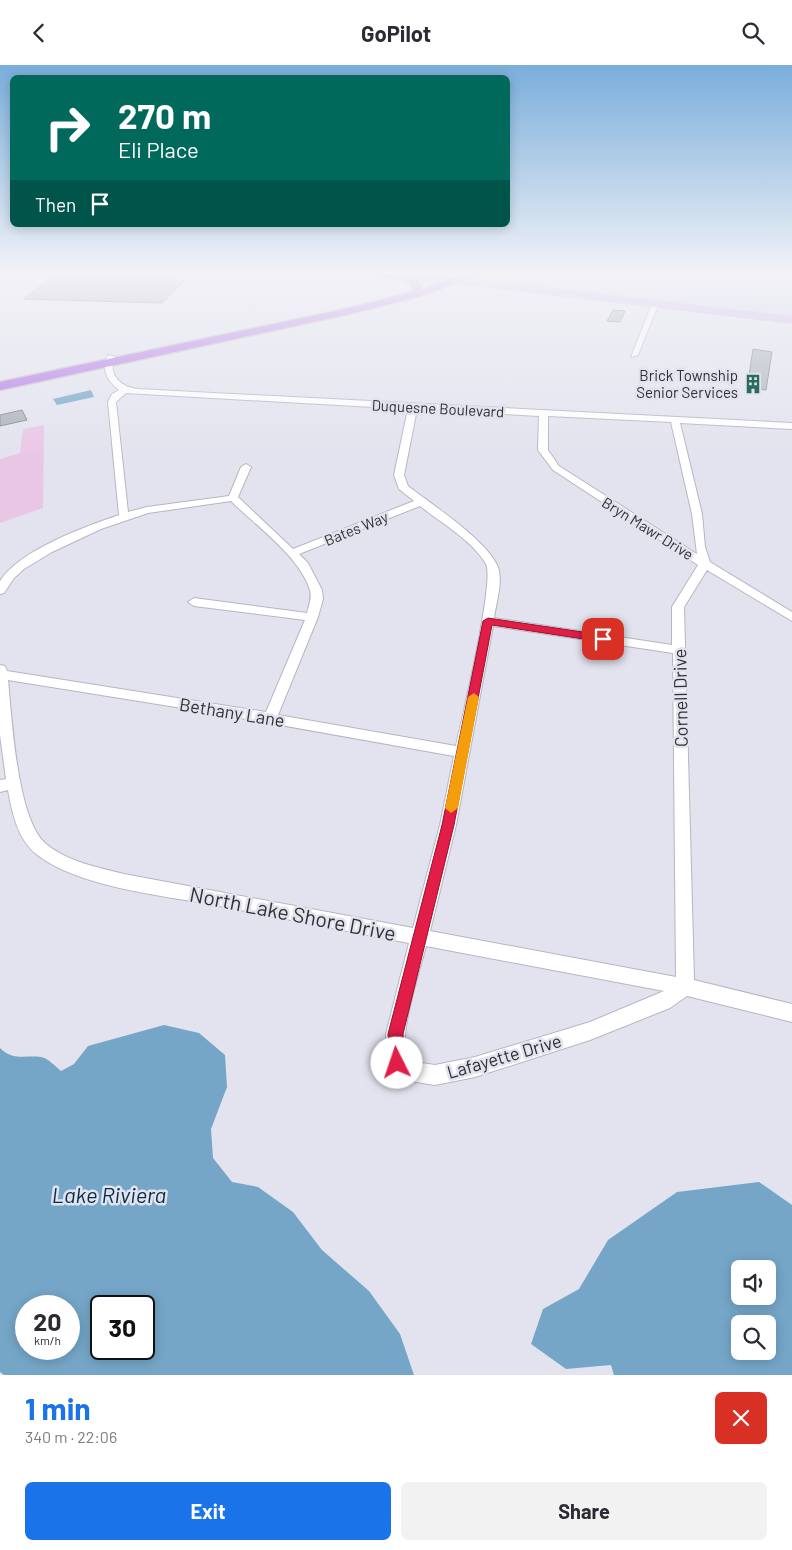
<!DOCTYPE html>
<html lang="en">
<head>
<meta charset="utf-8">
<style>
  :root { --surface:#fff; --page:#f2f2f3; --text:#2b2b33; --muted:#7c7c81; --accent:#1a73e8 }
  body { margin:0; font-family:Barlow,sans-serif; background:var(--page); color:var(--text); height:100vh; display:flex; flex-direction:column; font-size:19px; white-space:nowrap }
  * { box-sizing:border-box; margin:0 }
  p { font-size:16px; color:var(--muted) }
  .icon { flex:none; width:28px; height:28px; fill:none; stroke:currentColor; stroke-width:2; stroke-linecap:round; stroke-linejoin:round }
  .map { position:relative; height:1310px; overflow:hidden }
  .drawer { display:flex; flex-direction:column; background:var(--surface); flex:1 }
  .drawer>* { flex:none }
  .guide { position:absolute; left:10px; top:10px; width:500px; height:152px; border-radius:8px; box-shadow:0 2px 12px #0003; background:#00695c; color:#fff; overflow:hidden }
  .buttons { position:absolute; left:731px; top:1195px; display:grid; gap:10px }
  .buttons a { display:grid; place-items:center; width:45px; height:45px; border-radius:8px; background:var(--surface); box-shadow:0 2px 12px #0003; font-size:25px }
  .speed { position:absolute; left:15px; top:1230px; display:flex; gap:10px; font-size:25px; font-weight:700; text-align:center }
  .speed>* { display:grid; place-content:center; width:65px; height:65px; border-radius:50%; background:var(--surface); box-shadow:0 2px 12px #0003; line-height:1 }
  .speed small { font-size:12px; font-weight:400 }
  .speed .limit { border:2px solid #111; border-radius:8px; background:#fff; color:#111 }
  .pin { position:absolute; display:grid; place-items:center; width:42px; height:42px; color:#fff; margin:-21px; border-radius:10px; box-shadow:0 2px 8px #0006 }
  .me { position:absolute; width:55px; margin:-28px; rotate:356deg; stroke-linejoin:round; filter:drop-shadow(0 0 4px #0008) }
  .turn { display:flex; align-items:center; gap:18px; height:105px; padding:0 25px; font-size:22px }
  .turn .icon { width:65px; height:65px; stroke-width:2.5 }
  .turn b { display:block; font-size:35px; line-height:42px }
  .then { display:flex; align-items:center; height:48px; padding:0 25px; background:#0003; gap:10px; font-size:19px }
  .round { display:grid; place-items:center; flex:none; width:52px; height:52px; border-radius:8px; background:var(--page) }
  .headline { display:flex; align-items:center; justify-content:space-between; height:85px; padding:0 25px }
  h1 { font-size:30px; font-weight:700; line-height:38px; color:var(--accent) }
  .cta { display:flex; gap:10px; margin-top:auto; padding:10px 25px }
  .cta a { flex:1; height:58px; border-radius:8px; background:var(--accent); color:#fff; font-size:20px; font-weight:700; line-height:58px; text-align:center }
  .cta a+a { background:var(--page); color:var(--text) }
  header { display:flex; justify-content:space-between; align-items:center; height:65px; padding:0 25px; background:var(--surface); font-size:22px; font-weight:700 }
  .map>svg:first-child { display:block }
</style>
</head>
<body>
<header><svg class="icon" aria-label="back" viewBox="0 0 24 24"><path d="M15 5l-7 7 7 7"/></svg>GoPilot<svg class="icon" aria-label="search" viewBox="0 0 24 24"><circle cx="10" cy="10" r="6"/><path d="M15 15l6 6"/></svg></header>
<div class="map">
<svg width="792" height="1310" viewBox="0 0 792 1310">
  <rect width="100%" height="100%" fill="#e2e3ee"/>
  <!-- built -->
  <path fill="#d6d7ea" d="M480,208h312v47l-302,-36 -9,-7z"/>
  <!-- green -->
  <path fill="#eac6e6" d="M44,360l-1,83 -43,15v-64l20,-6 3,-24z"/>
  <!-- water -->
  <g fill="#75a6c8" fill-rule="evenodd">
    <path d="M91,325l3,7 -37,8 -4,-6z"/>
    <path d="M164,960l35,8 26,22 2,32 -16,42 2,29 19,24 26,5 35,25 29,38 47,41 31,43 14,41h-410l-4,-3v-324c12,13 26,7 41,9 7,1 15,10 20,14l13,-7 14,-18zM26,1241h43v43h-43zM101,1241h43v43h-43z"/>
    <path d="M759,1117l33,23v170h-178l-3,-10 -45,4 -35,-25 12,-35 36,-20 29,-49 69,-48zM740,1204h28v27h-28zM740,1259h28v27h-28z"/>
  </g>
  <!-- building -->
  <g fill="#adb2bc" stroke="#7f848e">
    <path d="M57,208l122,2 -5,5 10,1 -22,22 -138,-4z"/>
    <path d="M613,245l12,1 -5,11 -13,-1z"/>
    <path d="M753,284l19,3 -6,38 -19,-2z"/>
    <path d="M22,345l5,10 -27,6v-11z"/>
  </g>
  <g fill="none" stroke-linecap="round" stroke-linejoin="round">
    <defs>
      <g id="minor">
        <path d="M652,239l6,1 -20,50 -7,2z"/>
        <path d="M108,290l7,2c-8,18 6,30 23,32l654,34v6l-112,-6 22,91 3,33 5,15 82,50v9l-85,-51 -23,37 10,373 98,24v18l-105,-26 -17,12 -80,32 -115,37 -40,8 -31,-5 -7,-3 -10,-14 -1,-29 23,-91c-66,-13 -133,-26 -200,-39 -51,-9 -133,-18 -173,-50 -19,-16 -24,-42 -28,-64l-8,2v-12l6,-1 -6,-44v-70l5,1 2,5 259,41 39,-92 -111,-14 -6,-4 6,-4 113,15c2,-8 5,-15 3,-23 -10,-33 -55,-65 -79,-89l-83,12 -47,16 -49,23 -28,17 -10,9 -10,15 -4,1v-13c20,-31 84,-54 119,-66l-11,-113 4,-8 7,-4c-12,-9 -18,-21 -11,-35zM126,328l282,16 -14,66 5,14 15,12 -121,48 -55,-52 13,-30 -5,-3 -5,3 -12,29 -82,11 -19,5 -12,-110zM417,344l122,7 -1,34 15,20 145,95 -26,42v38l-178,-27c2,-15 10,-39 3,-53 -12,-26 -66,-61 -89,-79l-4,-11zM548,351l123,6 21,92 5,40 -138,-88 -11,-16zM420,441c21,17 52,34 66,58 9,17 -24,155 -30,182l-178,-31 40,-98 5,-18 -1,-9 -14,-27 -9,-9zM493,561l180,27 3,324 -246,-46 26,-106zM8,615l199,32 247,44 -14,69 -27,103 -289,-54c-27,-7 -56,-12 -78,-30 -29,-24 -34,-125 -38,-164zM426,881l238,45 -74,31 -115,35 -40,8 -26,-4c-15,-14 12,-94 17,-115z"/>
      </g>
      <path id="major" d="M343,208h40l107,8 302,36v6l-302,-36 -143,-12z"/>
      <g id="highway">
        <path d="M371,208h22l4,3 -5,3z"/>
        <path d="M469,208h16l-68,24 -63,16 -354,77v-8l354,-75 61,-16 -5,-7 -9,-6v-4c10,-2 19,5 21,15z"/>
      </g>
    </defs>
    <!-- minor casing -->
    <use href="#minor" stroke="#b6b6c1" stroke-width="2"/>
    <!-- major casing -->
    <use href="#major" stroke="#c5c5c6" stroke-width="2"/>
    <!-- highway casing -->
    <use href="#highway" stroke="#c5c5c6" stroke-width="3"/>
    <!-- minor -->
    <use href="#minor" fill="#fff" fill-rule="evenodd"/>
    <!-- major -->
    <use href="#major" fill="#d2b0f0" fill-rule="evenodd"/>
    <!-- highway -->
    <use href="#highway" fill="#b47be6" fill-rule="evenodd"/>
  </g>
  <!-- sky -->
  <linearGradient id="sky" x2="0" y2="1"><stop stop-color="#7aaedb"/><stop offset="0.53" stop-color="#f2f2f7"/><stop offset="1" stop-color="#f2f2f7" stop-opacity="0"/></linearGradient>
  <rect width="792" height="392" fill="url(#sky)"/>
  <!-- route -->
  <path fill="#e11d48" stroke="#92132f" d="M488,553l115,17 5,4 -5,3 -111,-17 -38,200 -51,209 2,29 -3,6 -5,2 -6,-2 -3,-35 54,-209 41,-204z"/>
  <!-- slow -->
  <path fill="#f59e0b" d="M474,628l5,4 -21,111 -7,5 -6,-5 23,-111z"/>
  <!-- icons -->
  <defs>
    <symbol id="building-bare" viewBox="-9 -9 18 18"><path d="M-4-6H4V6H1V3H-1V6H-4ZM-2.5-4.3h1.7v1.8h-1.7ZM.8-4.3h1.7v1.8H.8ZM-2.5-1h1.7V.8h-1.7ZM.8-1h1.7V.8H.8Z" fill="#2b6b59" stroke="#e2e3ee" stroke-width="2.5" paint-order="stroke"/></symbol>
  </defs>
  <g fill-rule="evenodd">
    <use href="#building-bare" x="739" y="305" width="28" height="28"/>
  </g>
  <g text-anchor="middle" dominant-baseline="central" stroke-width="5" stroke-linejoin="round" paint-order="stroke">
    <!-- far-poi labels -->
    <g font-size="15" fill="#303034" stroke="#e2e3ee" text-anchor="end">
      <text x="738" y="310">Brick Township<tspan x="738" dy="17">Senior Services</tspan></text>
    </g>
    <!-- far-street labels -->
    <g font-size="15" fill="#303034" stroke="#e2e3ee">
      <text transform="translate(438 343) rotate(3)">Duquesne Boulevard</text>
      <text transform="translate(356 463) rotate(-22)">Bates Way</text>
      <text transform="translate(648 463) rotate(32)">Bryn Mawr Drive</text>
    </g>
    <!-- street labels -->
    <g font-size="18" fill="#303034" stroke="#e2e3ee">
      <text transform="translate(680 633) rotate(-91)">Cornell Drive</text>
      <text transform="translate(232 647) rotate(9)">Bethany Lane</text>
      <text transform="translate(504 991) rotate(-16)">Lafayette Drive</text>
    </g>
    <!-- near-street labels -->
    <g font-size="21" fill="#303034" stroke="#e2e3ee">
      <text transform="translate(293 848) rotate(11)">North Lake Shore Drive</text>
    </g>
    <!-- near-water labels -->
    <g font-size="22" font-style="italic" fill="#052f47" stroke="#e2e3ee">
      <text x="109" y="1129">Lake Riviera</text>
    </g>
  </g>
</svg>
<div class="buttons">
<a><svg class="icon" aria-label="sound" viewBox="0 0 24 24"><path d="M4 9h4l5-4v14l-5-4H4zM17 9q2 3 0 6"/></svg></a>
<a><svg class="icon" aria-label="search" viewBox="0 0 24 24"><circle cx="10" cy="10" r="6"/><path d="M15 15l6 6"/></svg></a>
</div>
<div class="speed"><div>20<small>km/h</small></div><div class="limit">30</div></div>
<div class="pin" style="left:603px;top:574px;background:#d93025"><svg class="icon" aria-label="arrive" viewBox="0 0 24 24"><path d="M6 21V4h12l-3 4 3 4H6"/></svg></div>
<svg class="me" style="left:397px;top:998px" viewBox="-20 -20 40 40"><circle r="19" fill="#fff"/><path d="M0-13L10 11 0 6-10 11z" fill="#e11d48"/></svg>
<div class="guide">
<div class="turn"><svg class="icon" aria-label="right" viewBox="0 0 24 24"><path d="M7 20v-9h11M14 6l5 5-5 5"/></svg><div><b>270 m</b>Eli Place</div></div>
<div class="then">Then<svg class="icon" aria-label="arrive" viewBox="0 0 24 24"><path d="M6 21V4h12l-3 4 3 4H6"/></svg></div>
</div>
</div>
<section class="drawer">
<div class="headline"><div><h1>1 min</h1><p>340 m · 22:06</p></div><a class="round" style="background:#d93025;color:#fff"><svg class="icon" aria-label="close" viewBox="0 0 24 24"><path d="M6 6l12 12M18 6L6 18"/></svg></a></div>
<div class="cta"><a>Exit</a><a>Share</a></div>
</section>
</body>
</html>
